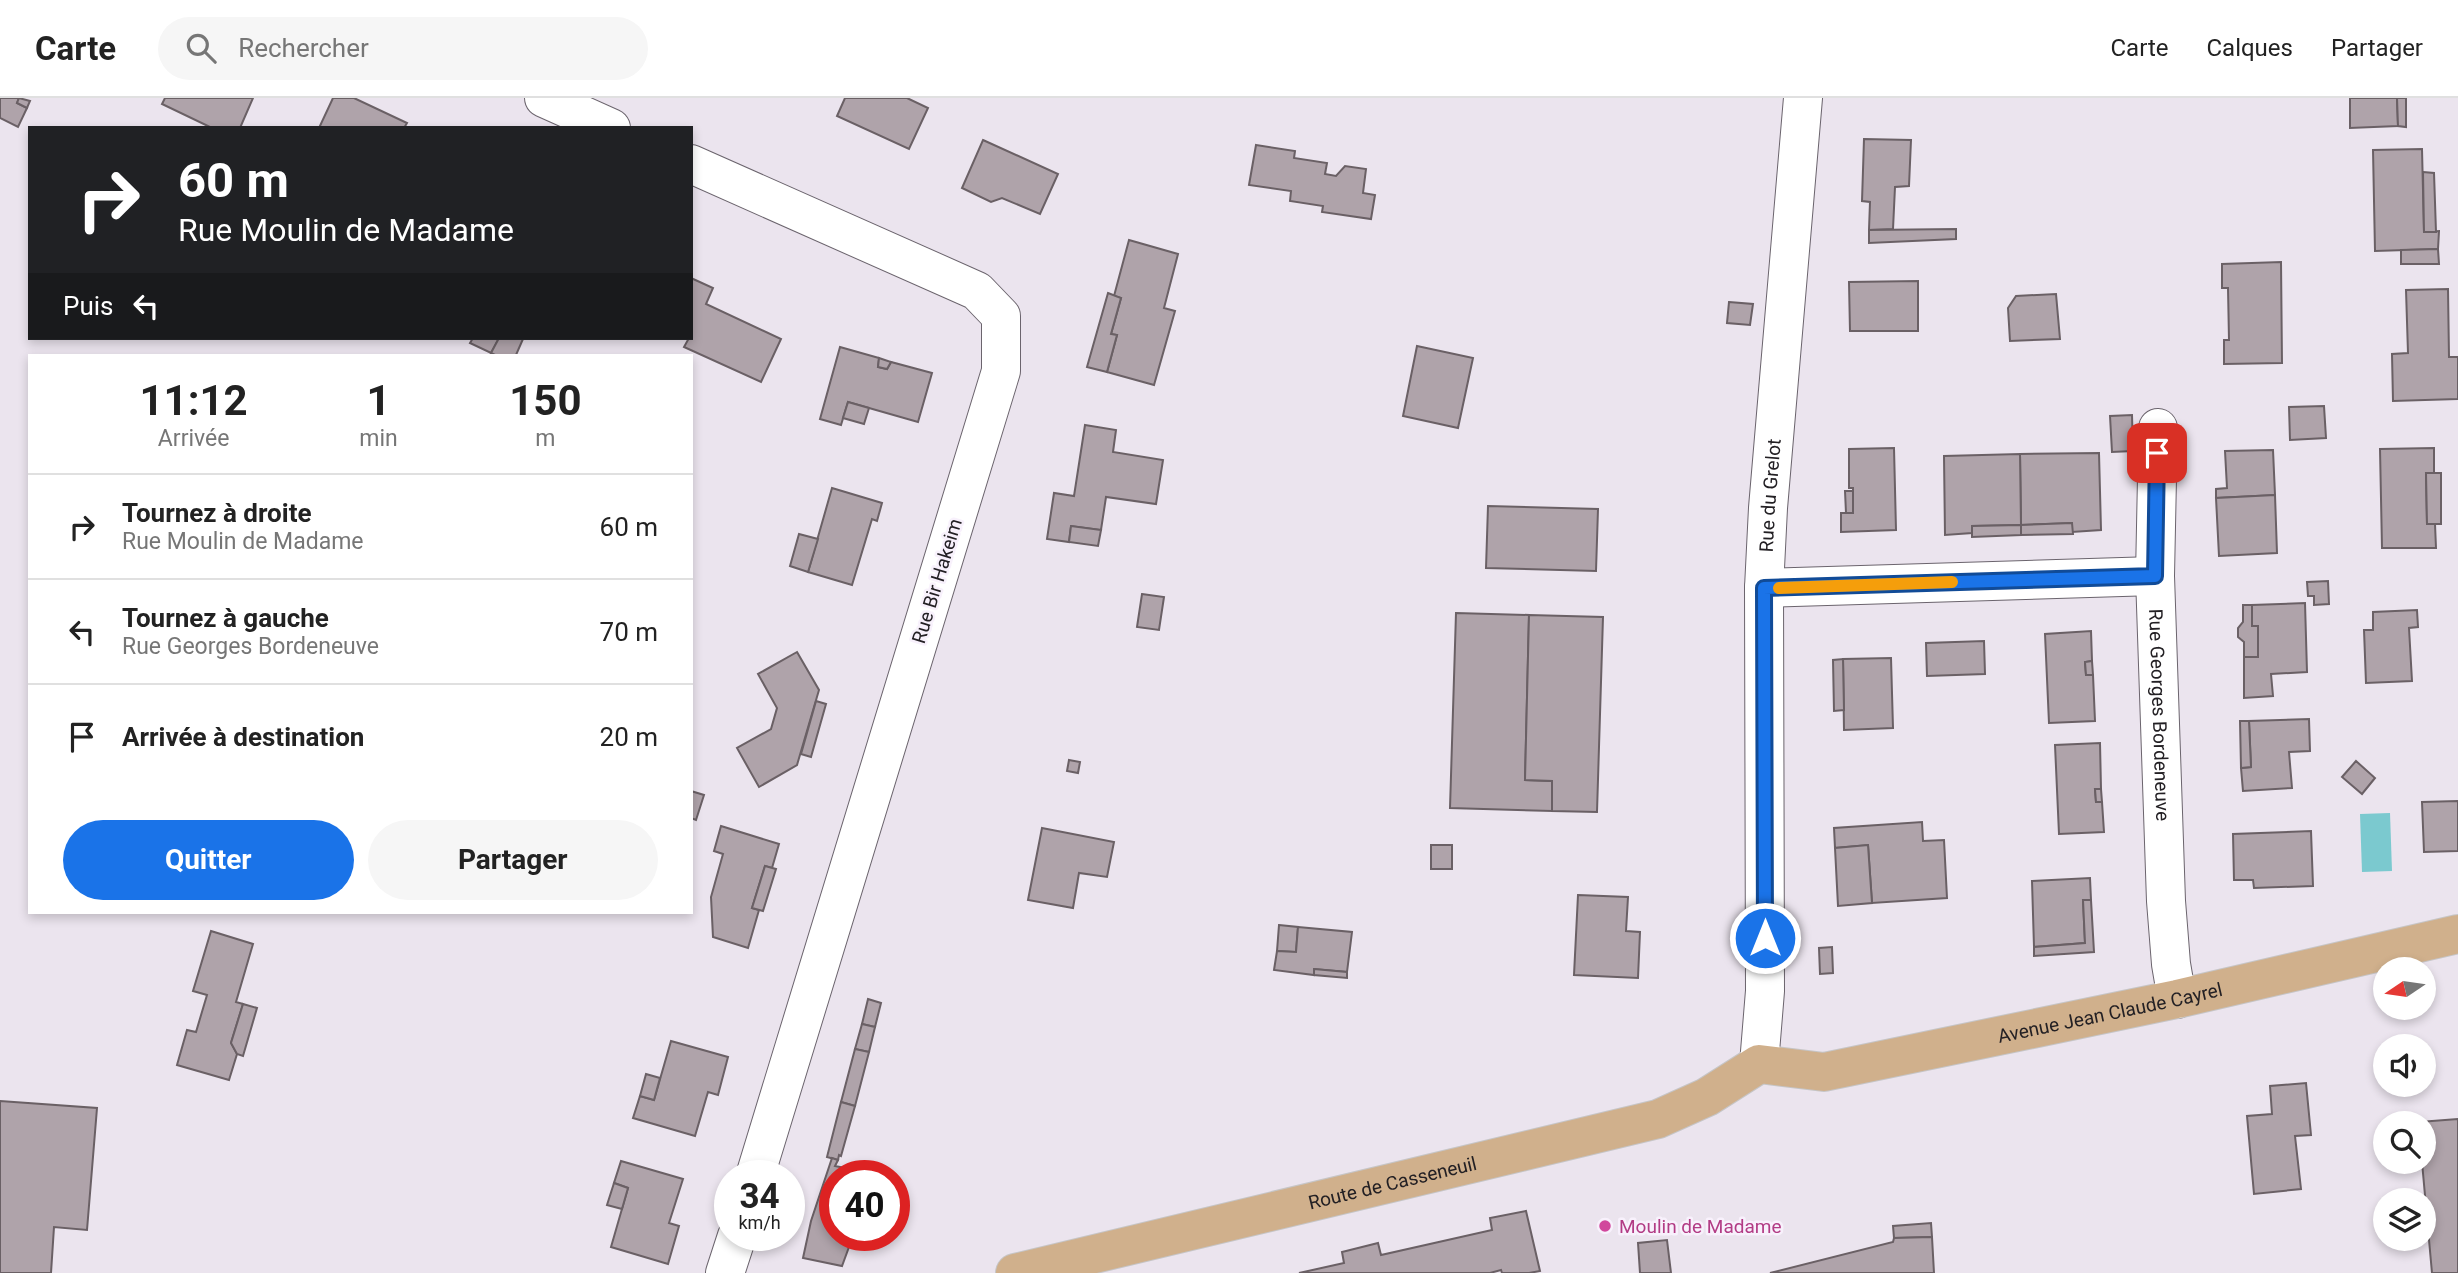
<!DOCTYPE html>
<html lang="fr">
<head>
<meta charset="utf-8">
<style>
  :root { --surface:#fff; --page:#f6f6f6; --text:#222; --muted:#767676; --line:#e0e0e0; --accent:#1a73e8 }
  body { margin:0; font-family:Roboto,sans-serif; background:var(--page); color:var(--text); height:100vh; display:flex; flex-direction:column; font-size:26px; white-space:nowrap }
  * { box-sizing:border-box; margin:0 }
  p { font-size:23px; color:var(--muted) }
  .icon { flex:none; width:38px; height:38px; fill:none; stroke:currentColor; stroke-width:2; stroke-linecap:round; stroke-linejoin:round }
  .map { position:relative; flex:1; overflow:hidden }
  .drawer { position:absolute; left:28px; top:256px; width:665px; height:560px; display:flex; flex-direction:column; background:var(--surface); border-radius:0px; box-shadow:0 4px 10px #0003 }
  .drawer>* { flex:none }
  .guide { position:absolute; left:28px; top:28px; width:665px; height:214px; border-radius:0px; box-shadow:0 4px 10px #0003; background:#202124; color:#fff; overflow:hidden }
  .needle { width:46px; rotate:257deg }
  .fabs { position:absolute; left:2373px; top:859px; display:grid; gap:14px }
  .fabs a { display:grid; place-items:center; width:63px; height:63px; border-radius:50%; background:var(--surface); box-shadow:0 4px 10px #0003; font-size:35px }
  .speed { position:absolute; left:714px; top:1062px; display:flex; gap:14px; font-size:35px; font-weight:700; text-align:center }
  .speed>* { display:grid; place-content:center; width:91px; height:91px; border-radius:50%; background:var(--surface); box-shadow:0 4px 10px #0003; line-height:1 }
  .speed small { font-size:18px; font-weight:400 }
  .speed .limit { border:10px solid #d22; background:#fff; color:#111 }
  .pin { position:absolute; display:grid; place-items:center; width:60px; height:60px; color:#fff; margin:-30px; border-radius:14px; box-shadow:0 4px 10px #0006 }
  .me { position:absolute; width:77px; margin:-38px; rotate:0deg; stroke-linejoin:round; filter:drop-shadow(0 0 5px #0008) }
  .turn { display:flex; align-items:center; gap:24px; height:147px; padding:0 35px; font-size:32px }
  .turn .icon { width:91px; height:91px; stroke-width:2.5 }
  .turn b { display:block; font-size:49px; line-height:60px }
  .then { display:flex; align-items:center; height:66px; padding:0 35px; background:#0003; gap:14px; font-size:26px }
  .eta { display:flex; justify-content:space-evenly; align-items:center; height:119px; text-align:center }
  .eta b { font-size:42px; font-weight:700; line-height:49px }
  .primary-button { display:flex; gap:14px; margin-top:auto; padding:14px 35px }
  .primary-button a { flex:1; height:80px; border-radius:42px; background:var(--accent); color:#fff; font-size:28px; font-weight:700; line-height:80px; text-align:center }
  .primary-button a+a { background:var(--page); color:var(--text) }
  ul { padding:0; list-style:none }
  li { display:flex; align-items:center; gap:21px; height:105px; padding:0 35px; border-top:2px solid var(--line) }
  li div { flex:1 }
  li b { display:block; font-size:26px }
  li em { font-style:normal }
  header { display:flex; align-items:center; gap:42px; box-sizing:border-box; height:98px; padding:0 35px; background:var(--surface); border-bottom:2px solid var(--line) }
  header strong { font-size:33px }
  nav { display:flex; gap:38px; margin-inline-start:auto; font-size:24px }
  .search { width:490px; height:63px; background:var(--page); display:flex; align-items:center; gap:18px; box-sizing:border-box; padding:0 24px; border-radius:38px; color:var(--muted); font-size:26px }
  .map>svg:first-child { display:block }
</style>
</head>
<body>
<header>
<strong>Carte</strong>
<div class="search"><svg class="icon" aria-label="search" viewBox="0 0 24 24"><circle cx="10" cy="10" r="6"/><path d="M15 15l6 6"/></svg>Rechercher</div>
<nav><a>Carte</a><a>Calques</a><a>Partager</a></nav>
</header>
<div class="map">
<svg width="2458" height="1175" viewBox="0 0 2458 1175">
  <rect width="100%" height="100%" fill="#ebe4ee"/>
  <!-- water -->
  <path fill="#7bc9cf" d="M2390,715l2,58 -30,1 -2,-58z"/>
  <!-- building -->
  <g fill="#afa3aa" stroke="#6a6065" stroke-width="2">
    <path d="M0,0h19l-2,5 10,5 -9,19 -18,-9z"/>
    <path d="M19,0l11,3 -3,7 -10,-5z"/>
    <path d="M165,0h88l-13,30h-28l-50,-24z"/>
    <path d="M333,0h21l53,25 -3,5h-85z"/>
    <path d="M845,0h62l21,10 -19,41 -72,-33z"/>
    <path d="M2350,0h47l1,28 -48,2z"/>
    <path d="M2397,0h9v29l-8,-1z"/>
    <path d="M1864,41l47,1 -2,46 -14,1 -2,42 -24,1 1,-28 -8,-1z"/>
    <path d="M983,42l75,34 -18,40 -38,-16 -11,4 -29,-14z"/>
    <path d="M1256,47l39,6 -1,7 33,5 -2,11 11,2 9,-10 21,3 -3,24 12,2 -4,24 -49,-7 1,-6 -33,-5 1,-10 -42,-6z"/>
    <path d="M2422,51l2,83 15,-1 -1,18 -63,2 -2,-101z"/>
    <path d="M2423,74l11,1 2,59h-12z"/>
    <path d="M1956,131v10l-87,4v-13z"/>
    <path d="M1129,142l49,14 -14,54 11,3 -21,74 -47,-13 10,-37 -6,-1 10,-36 -7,-2z"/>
    <path d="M2438,151l1,15h-38v-14z"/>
    <path d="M2281,164l1,101 -58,1v-24h5l-1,-52h-6v-24z"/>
    <path d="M691,180l22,10 -7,16 75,35 -20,43 -77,-35 5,-9h2l1,-7z"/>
    <path d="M1918,183v50h-68l-1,-49z"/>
    <path d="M2448,191l1,68h9v42l-65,2 -1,-47 16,-1 -2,-63z"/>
    <path d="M1108,195l13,5 -10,36 6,1 -10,37 -20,-5z"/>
    <path d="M2056,196l4,45 -50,2 -2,-33 8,-12z"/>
    <path d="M1729,204l24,2 -3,21 -23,-2z"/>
    <path d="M473,240h26l-8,15 -21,-10z"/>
    <path d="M499,240h22l2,1 -7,16h-21l-4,-2z"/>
    <path d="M1417,248l56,12 -15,70 -55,-12z"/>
    <path d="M840,249l39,11 -1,9 9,2 4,-7 41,11 -14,49 -70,-20 -7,23 -21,-6z"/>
    <path d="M879,260l12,4 -4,7 -9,-2z"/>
    <path d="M848,304l21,6 -5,16 -21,-6z"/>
    <path d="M2324,308l2,32 -36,2 -1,-33z"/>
    <path d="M2132,317l1,36 -21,1 -2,-36z"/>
    <path d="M1085,327l31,5 -3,22 50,8 -7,44 -50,-7 -5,33 -30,-4 -2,16 -22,-3 7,-46 20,3z"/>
    <path d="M1894,350l2,82 -55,2v-19h12v-25h-4v-39z"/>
    <path d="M2434,350v25h-8l1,51h8l1,24h-54l-2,-99z"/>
    <path d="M2273,352l2,45 -59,3v-9l11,-1 -2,-37z"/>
    <path d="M2099,355l2,77 -29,2v-9l-51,2 -1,-71z"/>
    <path d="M2020,356l1,71 -49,1v7l-27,2 -1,-79z"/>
    <path d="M2426,375h15v51h-14z"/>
    <path d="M832,390l50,15 -5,18 -5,-2 -20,66 -44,-13z"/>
    <path d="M1845,393h8v22h-7z"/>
    <path d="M2275,397l2,58 -58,3 -3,-58z"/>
    <path d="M1488,408l110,3 -2,62 -110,-3z"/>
    <path d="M2072,425l1,11 -52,1v-10z"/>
    <path d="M2021,427v10l-49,2v-11z"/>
    <path d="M1071,428l30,4 -3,16 -29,-4z"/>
    <path d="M799,436l19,5 -10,33 -18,-6z"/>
    <path d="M2328,483l1,23 -15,1v-9h-6l-1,-14z"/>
    <path d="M1142,496l22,3 -5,33 -22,-3z"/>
    <path d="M2305,505l2,69 -36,2 2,22 -29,2v-41h14v-31h-6v-21z"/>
    <path d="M2243,507h9v21h6v31h-14v-15l-6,-5v-9l5,-6z"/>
    <path d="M2417,512l1,17 -9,1 3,53 -46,2 -2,-53h9v-18z"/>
    <path d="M1456,515l73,2 -4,165 27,1v30l-102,-3z"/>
    <path d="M1529,517l74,2 -6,195 -45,-1v-30l-27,-1z"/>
    <path d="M2091,533l1,30 -7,1 1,13h7l2,46 -46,2 -4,-89z"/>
    <path d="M1984,543l1,33 -58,2 -1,-33z"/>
    <path d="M797,554l22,38 -22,75 -38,22 -22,-39 34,-19 6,-21 -19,-34z"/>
    <path d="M1891,560l2,70 -49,2 -1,-71z"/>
    <path d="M1843,561l1,51 -10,1 -1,-51z"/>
    <path d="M2092,563l1,14h-7l-1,-13z"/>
    <path d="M816,603l10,3 -15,53 -10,-3z"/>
    <path d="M2309,621l1,32 -21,1 3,36 -49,3 -2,-23 10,-1 -2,-46z"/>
    <path d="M2240,623h9l2,46 -10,1z"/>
    <path d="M2100,645l1,46h-6l1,13h6l2,30 -45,2 -4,-89z"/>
    <path d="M1069,662l11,2 -2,11 -11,-2z"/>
    <path d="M2356,663l19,17 -13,16 -20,-17z"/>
    <path d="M2095,691h6l1,13h-6z"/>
    <path d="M691,693l13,4 -8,25 -5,-2z"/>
    <path d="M2458,703v50l-34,1 -2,-50z"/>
    <path d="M1922,724l1,19 21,-1 3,58 -75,5 -4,-58 -33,3 -1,-20z"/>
    <path d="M721,728l58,18 -7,24 -7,-2 -13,42 7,2 -11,38 -35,-11 -2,-40 12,-43 -9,-3z"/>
    <path d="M1042,730l72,14 -7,35 -28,-4 -6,35 -45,-8z"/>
    <path d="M2311,733l2,55 -59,2 -1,-8h-19l-1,-46z"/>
    <rect x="1431" y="747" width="21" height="24"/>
    <path d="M1868,747l4,58 -34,3 -3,-58z"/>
    <path d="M765,768l11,3 -13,42 -11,-3z"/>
    <path d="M2090,780l1,22h-8l2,43 -51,4 -2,-66z"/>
    <path d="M1578,797l50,2 -2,34 14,1 -2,46 -64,-3z"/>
    <path d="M2083,802h8l3,52 -60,4v-9l51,-4z"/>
    <path d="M1279,827l19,2 -2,25 -19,-1z"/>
    <path d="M1298,829l54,5 -5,40 -33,-3v6l-40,-5 3,-19 19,1z"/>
    <path d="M211,833l42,13 -17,58 7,2 -12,39 6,11 -8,26 -52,-15 10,-35 9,2 11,-37 -14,-4z"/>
    <path d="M1832,849l1,26 -13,1 -1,-26z"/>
    <path d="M1314,871l33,3v6l-33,-3z"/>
    <path d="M868,901l13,4 -6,24 -13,-3z"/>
    <path d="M243,906l14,4 -14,48 -6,-2 -6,-11z"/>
    <path d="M862,926l13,3 -6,25 -14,-3z"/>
    <path d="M671,943l57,16 -10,38 -10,-3 -13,44 -62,-18 7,-22 14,4z"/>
    <path d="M855,951l14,3 -14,54 -14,-4z"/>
    <path d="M646,976l14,4 -6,22 -14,-4z"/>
    <path d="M2306,985l5,52 -16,1 6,53 -47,5 -7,-78 25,-2 -2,-28z"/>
    <path d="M0,1003l97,7 -10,122 -33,-3 -3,46h-51z"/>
    <path d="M841,1004l14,4 -14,50 -2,-1 -1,5 -11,-3z"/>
    <path d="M2458,1021v154h-26l-10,-111 2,-38 -5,-2z"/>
    <path d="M832,1060l6,2 -3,6 40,8 -40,2v60h18l-11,30 -39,-8 8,-37z"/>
    <path d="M621,1063l62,18 -14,44 10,3 -11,38 -57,-17 17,-59 -14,-5z"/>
    <path d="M614,1085l14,5 -6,21 -15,-4z"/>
    <path d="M1526,1113l14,60 -11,2h-27l-1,-3 -11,3h-191l45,-10 -2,-11 36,-9 3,12 111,-25 -2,-12z"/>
    <path d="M1931,1125l1,14 -38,1 -1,-12z"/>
    <path d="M1932,1139l2,36h-164l123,-31 1,-4z"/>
    <path d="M1667,1142l4,33h-31l-2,-30z"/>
  </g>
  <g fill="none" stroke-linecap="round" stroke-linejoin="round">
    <defs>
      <g id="minor">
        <path d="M544,0l67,30"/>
        <path d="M691,66l286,127 24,25v55l-246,805"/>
        <path id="s1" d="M2158,330l-3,148 11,325 5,63 6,35"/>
        <path d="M1764,490l391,-12"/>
        <path id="s2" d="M1759,966l6,-73 -1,-403 4,-80 35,-410"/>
        <path d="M725,1175l12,-37"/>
      </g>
      <g id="major">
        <path id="s3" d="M1015,1175l643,-154 49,-22 52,-33 65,8 353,-73 281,-65"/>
      </g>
    </defs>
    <!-- minor casing -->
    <use href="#minor" stroke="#6b646d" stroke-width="40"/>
    <!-- major casing -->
    <use href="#major" stroke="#c6c5c6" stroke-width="40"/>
    <!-- minor -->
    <use href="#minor" stroke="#fff" stroke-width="38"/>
    <!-- major -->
    <use href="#major" stroke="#d0b08c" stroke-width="38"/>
  </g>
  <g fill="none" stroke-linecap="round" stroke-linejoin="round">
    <defs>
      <path id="route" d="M1765,840l-1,-350 391,-12 2,-123"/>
    </defs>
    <!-- route casing -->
    <use href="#route" stroke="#114b97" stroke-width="18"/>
    <!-- route -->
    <use href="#route" stroke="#1a73e8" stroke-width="12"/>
    <!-- slow -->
    <path stroke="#f59e0b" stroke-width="12" d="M1779,490l173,-6"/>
  </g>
  <!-- markers -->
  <circle fill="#d1479c" stroke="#f8f1fc" stroke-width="2.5" cx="1605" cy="1128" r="7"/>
  <g text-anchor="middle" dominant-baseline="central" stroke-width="5" stroke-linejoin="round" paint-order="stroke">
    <!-- street labels -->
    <g font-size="19" fill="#232024" stroke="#f8f1fc">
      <text stroke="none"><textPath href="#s2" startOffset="569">Rue du Grelot</textPath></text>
      <text transform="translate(937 483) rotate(-73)">Rue Bir Hakeim</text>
      <text stroke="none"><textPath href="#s1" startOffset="287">Rue Georges Bordeneuve</textPath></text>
      <text stroke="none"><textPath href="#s3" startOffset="1134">Avenue Jean Claude Cayrel</textPath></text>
      <text stroke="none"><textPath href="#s3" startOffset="388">Route de Casseneuil</textPath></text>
    </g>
    <!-- hotel labels -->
    <g font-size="19" fill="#b23c85" stroke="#f8f1fc" text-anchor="start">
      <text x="1619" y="1128">Moulin de Madame</text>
    </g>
  </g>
</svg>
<div class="fabs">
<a><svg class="needle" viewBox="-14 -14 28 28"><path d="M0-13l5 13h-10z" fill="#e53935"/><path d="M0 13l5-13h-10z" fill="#767676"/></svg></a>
<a><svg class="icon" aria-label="sound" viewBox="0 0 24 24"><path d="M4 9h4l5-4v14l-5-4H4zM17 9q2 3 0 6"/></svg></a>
<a><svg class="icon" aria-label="search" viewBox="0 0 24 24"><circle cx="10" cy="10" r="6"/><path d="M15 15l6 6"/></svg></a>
<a><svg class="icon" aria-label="layers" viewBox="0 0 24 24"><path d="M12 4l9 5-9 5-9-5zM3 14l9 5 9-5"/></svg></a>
</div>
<div class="speed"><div>34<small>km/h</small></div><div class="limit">40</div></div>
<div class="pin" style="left:2157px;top:355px;background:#d93025"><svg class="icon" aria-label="arrive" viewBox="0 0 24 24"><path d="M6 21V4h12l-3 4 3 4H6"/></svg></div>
<svg class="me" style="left:1765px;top:840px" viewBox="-20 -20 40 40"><circle r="17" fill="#1a73e8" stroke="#fff" stroke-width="3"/><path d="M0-11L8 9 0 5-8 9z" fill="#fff"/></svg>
<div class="guide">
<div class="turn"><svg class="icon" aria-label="right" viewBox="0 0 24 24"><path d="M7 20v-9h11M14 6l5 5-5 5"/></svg><div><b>60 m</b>Rue Moulin de Madame</div></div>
<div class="then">Puis<svg class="icon" aria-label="left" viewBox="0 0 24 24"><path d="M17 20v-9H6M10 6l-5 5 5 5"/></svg></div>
</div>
<section class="drawer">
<div class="eta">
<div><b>11:12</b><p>Arrivée</p></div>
<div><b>1</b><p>min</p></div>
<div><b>150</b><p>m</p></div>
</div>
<ul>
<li><svg class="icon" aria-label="right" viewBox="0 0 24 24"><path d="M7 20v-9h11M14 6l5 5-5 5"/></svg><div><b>Tournez à droite</b><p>Rue Moulin de Madame</p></div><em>60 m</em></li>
<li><svg class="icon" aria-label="left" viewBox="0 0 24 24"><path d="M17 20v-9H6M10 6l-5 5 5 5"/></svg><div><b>Tournez à gauche</b><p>Rue Georges Bordeneuve</p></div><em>70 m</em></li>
<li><svg class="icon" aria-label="arrive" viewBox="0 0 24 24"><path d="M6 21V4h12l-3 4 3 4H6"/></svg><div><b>Arrivée à destination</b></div><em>20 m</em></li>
</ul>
<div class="primary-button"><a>Quitter</a><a>Partager</a></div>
</section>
</div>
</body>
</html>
